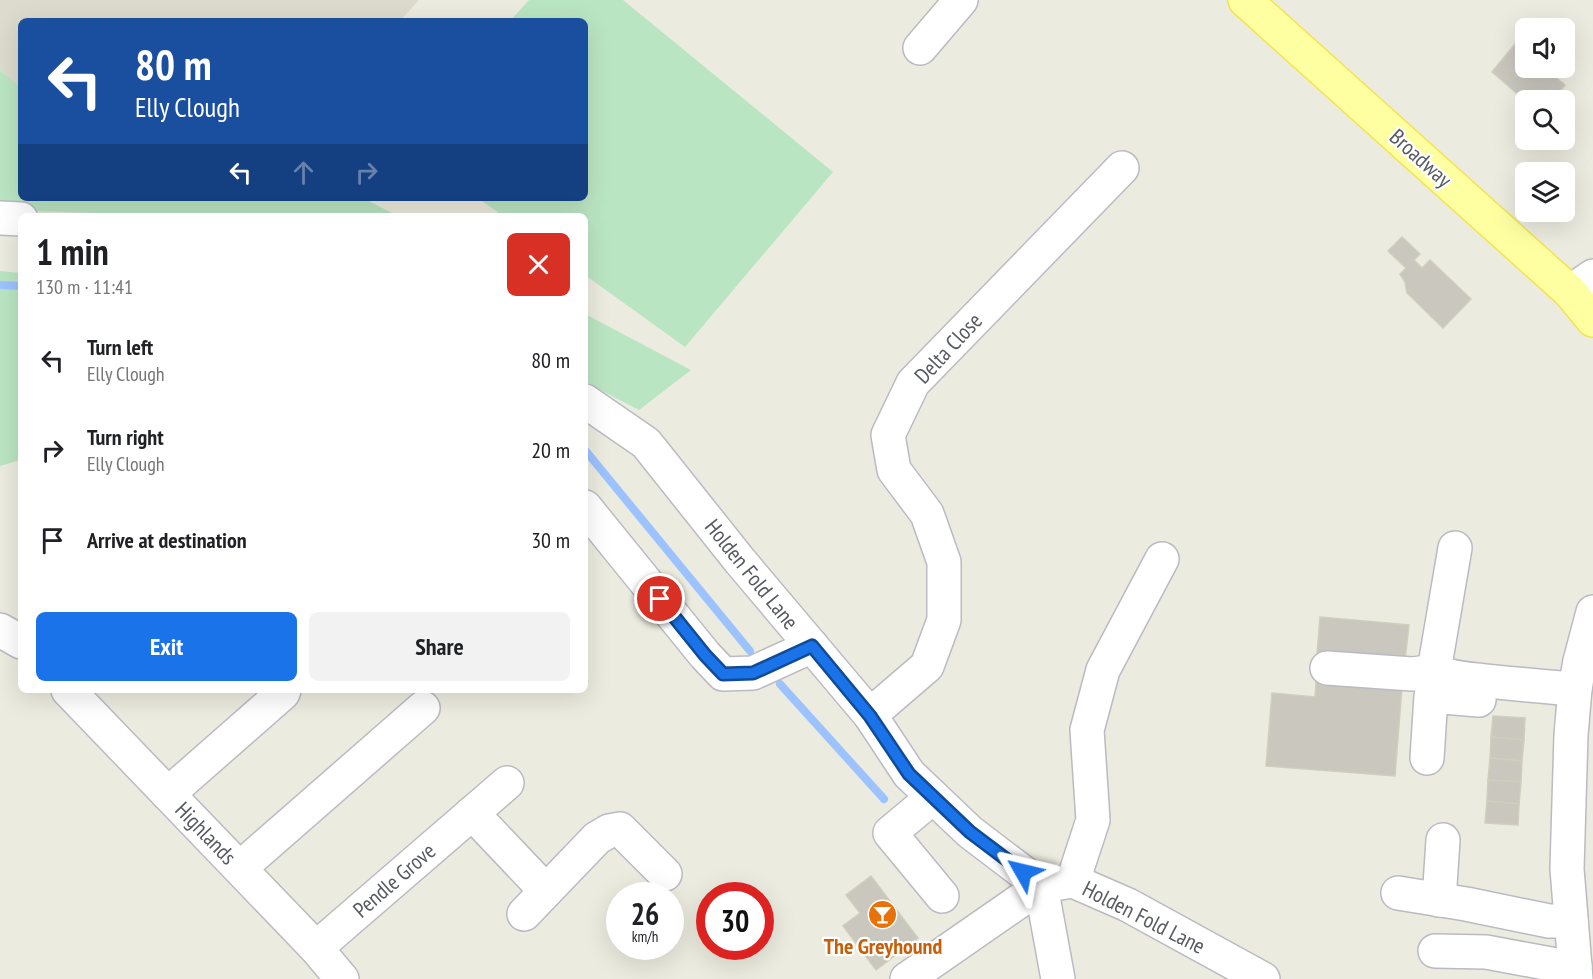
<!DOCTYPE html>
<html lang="en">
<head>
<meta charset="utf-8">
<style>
  :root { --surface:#fff; --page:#f2f2f2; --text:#202124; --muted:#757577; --accent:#1a73e8 }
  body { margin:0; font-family:"PT Sans Narrow",sans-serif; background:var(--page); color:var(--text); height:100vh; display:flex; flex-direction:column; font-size:22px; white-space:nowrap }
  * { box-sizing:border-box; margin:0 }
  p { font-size:20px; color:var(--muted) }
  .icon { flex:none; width:33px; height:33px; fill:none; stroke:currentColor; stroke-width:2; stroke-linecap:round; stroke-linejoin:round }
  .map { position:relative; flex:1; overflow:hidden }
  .panel { position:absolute; left:18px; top:213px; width:570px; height:480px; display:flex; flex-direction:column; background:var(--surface); border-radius:9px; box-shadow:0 6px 24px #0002 }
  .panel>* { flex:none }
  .hud { position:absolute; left:18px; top:18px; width:570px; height:183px; border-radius:9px; box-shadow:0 6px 24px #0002; background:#1a4fa0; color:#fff; overflow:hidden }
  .fabs { position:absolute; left:1515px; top:18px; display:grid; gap:12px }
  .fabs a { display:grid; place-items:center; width:60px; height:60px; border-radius:9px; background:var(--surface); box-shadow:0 6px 24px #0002; font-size:30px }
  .speed { position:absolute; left:606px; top:882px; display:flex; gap:12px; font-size:30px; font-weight:700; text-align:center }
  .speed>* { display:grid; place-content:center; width:78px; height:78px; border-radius:50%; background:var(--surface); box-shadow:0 6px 24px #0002; line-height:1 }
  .speed small { font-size:15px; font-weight:400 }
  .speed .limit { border:9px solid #d22; background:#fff; color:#111 }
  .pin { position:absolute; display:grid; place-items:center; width:51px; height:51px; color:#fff; margin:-26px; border:3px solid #fff; border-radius:50%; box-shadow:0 2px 6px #0007 }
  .me { position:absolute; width:66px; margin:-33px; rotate:307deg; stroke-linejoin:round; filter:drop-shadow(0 0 4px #0008) }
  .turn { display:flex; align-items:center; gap:21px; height:126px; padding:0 18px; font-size:27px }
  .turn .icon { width:78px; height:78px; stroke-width:2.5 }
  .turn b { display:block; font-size:42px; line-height:51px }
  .lanes { display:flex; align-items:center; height:57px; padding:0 18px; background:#0003; justify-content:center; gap:30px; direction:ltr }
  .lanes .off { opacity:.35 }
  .round { display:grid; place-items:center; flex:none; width:63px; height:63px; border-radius:9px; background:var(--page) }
  .overview { display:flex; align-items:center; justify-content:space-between; height:102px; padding:0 18px }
  h1 { font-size:36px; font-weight:600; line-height:45px }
  .button { display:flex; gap:12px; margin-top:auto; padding:12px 18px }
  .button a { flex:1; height:69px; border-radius:9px; background:var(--accent); color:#fff; font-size:24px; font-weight:600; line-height:69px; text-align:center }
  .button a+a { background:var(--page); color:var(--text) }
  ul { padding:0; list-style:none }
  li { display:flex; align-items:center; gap:18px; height:90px; padding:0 18px }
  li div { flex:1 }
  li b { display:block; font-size:22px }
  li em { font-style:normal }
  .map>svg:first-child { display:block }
</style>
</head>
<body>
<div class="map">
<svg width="1593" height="979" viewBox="0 0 1593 979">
  <rect width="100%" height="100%" fill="#ecebdf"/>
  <!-- education -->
  <path fill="#dcdbce" d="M0,0h419l-19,21h-379v67l-21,-18z"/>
  <!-- green -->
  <g fill="#bae5c2">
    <path d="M529,0h94l210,172 -148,175 -100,-72v-59h-82l-25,-18h107v-177h-75z"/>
    <path d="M0,70l21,18v110h342l35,18h-255l-14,-2 -129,-4z"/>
    <path d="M0,271l21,2v192l-4,-4 -17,5z"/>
    <path d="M585,314l106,56 -52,40 -54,-28z"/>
  </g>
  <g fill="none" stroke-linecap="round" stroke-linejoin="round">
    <!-- stream -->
    <g stroke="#9cc2ff" stroke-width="8">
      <path d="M0,285l21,1"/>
      <path d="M585,450l165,201"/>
      <path d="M780,684l104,115"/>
    </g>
  </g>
  <!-- building -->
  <g fill="#c9c7be" stroke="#d0cebd" stroke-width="1.5">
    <path d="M1515,44l11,9v15h18l21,17 -13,15h-18l-10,-8 -4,4 -28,-24z"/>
    <path d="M1402,237l18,17 -6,6 8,8 8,-8 41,39 -28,29 -36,-35 -2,-11 -5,-8 6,-6 -18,-17z"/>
    <path d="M1320,617l89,8 -4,36 -88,-7z"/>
    <path d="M1317,671l85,16 -7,89 -129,-10 6,-73 43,4z"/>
    <path d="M1493,716l32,2 -1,22 -33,-3z"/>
    <path d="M1491,737l33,3 -2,21 -32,-3z"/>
    <path d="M1490,758l32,3 -1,21 -33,-2z"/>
    <path d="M1488,780l33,2 -2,22 -32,-3z"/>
    <path d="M1487,801l32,3 -1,21 -33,-2z"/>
    <path d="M871,876l47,62 -42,32 -33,-44 17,-13 -14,-18z"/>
  </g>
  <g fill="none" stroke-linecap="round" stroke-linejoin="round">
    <defs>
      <g id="minor">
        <path d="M920,48l41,-48"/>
        <path d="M0,218l21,1"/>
        <path d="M1570,292l23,-16"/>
        <path d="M585,401l61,42 94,118 130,154 39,59 61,58 71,54 32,-5 55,24 135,74"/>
        <path d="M585,507l120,148 18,19 30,-1 59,-27"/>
        <path d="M1455,548l-20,117 2,6c14,8 34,8 50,10 29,3 58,6 88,8"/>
        <path d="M0,630l21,12"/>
        <path d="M1327,668l85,6 25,-3"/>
        <path d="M68,690l248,258 26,31"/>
        <path d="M870,715l57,-49 17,-46v-58l-17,-48 -33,-44 -6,-35 25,-52 209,-215"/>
        <path d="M1427,758l4,-62 48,4"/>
        <path d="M168,794l115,-101 1,-3"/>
        <path d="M933,797l-43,36 52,63"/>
        <path d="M472,813l74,78"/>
        <path d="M240,868l183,-160"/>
        <path d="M1073,881l20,-61 -6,-90 16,-60 59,-111"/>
        <path d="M1041,886l17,93"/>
        <path d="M1398,893l68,11 83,17h22"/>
        <path d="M1439,900l4,-60"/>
        <path d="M524,914l73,-76 12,-7 11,-2 45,45"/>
        <path d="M316,948l191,-165"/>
        <path d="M1435,951l51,1 70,13 19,1"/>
        <path d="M907,979l134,-93"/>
        <path d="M1576,979l-9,-110 4,-134 4,-46 5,-28 13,-49"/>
      </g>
      <path id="major" d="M1245,0l325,292 23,28"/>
    </defs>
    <!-- minor casing -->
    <use href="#minor" stroke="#babbc2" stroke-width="36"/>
    <!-- major casing -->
    <use href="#major" stroke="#f4e44f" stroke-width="36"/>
    <!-- minor -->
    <use href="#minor" stroke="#fff" stroke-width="33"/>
    <!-- major -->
    <use href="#major" stroke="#fdffa1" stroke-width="33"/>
  </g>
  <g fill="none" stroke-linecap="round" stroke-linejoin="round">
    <defs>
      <path id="route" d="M660,599l45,56 18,19 30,-1 59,-27 58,70 39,58 61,58 53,40"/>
    </defs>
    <!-- route casing -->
    <use href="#route" stroke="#114b97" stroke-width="15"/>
    <!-- route -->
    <use href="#route" stroke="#1a73e8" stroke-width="10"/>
  </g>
  <!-- icons -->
  <defs>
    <symbol id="bar-disc" viewBox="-11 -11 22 22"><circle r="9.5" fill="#e8710a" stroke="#fff"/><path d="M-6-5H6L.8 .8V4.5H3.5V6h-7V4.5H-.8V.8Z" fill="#fff"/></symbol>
  </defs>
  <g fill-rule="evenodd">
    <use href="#bar-disc" x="866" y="898" width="33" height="33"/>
  </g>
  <g text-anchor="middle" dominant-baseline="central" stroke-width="4.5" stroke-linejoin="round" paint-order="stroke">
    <!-- street labels -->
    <g font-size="22" fill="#585a61" stroke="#fff">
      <text transform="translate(1421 158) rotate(42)">Broadway</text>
      <text transform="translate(948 348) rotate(-47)">Delta Close</text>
      <text transform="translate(752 574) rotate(51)">Holden Fold Lane</text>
      <text transform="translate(206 833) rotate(46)">Highlands</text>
      <text transform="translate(394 880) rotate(-41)">Pendle Grove</text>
      <text transform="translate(1144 917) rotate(27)">Holden Fold Lane</text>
    </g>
    <!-- food labels -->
    <g font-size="22" font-weight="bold" fill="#c56008" stroke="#fff">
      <text x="883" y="946">The Greyhound</text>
    </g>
  </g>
</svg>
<div class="fabs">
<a><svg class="icon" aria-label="sound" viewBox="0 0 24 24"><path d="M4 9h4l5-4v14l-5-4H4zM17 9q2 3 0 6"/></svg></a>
<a><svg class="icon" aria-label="search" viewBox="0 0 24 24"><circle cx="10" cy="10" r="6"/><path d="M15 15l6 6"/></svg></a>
<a><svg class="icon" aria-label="layers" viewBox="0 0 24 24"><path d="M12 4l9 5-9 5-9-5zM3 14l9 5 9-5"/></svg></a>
</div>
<div class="speed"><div>26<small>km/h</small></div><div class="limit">30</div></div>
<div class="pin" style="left:660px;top:599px;background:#d93025"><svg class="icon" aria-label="arrive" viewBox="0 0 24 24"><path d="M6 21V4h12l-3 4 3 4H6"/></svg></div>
<svg class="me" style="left:1023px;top:872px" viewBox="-20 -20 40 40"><path d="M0-17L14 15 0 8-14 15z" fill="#1a73e8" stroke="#fff" stroke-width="4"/></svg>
<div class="hud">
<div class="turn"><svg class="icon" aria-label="left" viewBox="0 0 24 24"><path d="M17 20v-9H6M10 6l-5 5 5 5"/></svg><div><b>80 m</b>Elly Clough</div></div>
<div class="lanes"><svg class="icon" aria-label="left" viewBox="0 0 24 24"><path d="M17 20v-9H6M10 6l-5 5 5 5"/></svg><svg class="icon off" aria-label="ahead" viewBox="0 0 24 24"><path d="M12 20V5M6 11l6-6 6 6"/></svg><svg class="icon off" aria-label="right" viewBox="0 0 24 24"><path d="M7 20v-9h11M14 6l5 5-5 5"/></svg></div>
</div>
<section class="panel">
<div class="overview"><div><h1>1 min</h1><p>130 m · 11:41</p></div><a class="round" style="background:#d93025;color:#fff"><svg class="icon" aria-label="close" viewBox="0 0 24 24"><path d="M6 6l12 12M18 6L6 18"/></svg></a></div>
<ul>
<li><svg class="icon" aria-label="left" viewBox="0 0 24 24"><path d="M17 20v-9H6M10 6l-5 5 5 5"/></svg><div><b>Turn left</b><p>Elly Clough</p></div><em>80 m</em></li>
<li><svg class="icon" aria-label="right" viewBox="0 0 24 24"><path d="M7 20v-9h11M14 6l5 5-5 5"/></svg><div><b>Turn right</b><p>Elly Clough</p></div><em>20 m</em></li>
<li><svg class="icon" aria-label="arrive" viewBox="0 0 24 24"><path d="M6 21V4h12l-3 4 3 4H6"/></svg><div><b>Arrive at destination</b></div><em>30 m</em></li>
</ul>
<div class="button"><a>Exit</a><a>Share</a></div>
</section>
</div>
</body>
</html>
